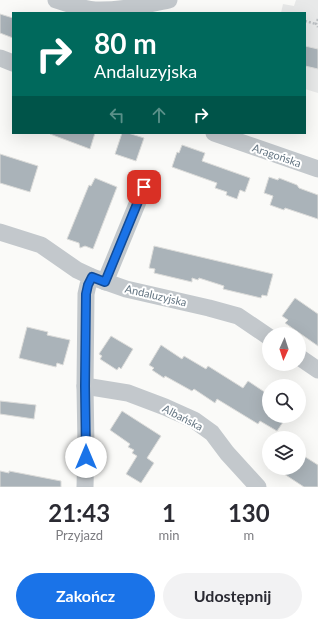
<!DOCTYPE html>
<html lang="pl">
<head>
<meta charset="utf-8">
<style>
  :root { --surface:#fff; --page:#f2f2f3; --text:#2b2b33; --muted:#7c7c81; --accent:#1a73e8 }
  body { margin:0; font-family:Lato,sans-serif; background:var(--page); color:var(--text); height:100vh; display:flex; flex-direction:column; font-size:15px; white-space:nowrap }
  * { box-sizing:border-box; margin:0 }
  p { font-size:13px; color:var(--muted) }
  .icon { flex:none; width:22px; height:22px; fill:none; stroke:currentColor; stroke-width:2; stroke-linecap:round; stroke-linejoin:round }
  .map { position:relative; height:487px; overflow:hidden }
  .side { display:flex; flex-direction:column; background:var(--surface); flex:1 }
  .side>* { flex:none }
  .hud { position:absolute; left:12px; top:12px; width:294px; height:122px; border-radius:0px; box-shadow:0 4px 16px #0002; background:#00695c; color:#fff; overflow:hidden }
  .needle { width:26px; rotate:183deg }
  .fabs { position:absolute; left:262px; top:327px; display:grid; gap:8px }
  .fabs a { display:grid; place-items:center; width:44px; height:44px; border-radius:50%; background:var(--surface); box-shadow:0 4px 16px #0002; font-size:20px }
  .pin { position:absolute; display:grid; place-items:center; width:34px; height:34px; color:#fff; margin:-17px; border-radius:8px; box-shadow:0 2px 6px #0006 }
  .me { position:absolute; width:44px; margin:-22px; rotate:0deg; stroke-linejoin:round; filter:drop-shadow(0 0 3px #0008) }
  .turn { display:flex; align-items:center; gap:14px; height:84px; padding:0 16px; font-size:18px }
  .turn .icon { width:52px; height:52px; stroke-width:2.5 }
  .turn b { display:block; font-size:28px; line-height:34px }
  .lanes { display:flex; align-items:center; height:38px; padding:0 16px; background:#0003; justify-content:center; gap:20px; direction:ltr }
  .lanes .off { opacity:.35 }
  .eta { display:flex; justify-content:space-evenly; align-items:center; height:68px; text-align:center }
  .eta b { font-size:24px; font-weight:700; line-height:28px }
  .button { display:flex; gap:8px; margin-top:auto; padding:8px 16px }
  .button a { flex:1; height:46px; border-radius:24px; background:var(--accent); color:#fff; font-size:16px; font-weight:700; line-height:46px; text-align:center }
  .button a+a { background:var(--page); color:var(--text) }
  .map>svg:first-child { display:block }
</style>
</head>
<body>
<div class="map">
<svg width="318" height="487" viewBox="0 0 318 487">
  <rect width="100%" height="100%" fill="#fafaf8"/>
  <!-- built -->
  <path fill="#e8e9e9" d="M296,0h22v93l-13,-4v-76h-24l2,-9 11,2z"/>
  <!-- building -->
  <g fill="#aab3b9" stroke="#dcdcda">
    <path d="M0,14l13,4v20l-13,-5z"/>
    <path d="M305,46l13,3v20l-13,-3z"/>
    <path d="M51,133h44l-5,16 -40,-15z"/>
    <path d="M122,133h6l16,5 -8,23 -21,-7z"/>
    <path d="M182,145l23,8 -3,8 48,17 -5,14 -5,-2 -3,9 -11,-4 1,-3 -12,-4 2,-5 -45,-16 5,-15 2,1z"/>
    <path d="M0,154l38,12 -8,26 -30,-9z"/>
    <path d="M269,177l9,3 1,-2 18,7 2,3 19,7v24l-33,-11 -1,2 -14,-5 3,-9 -9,-3z"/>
    <path d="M95,178l22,9 -24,62 -8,-3 -5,2 -1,-5 -12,-4 22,-54 2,1z"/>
    <path d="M154,246l119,28 -6,22 -5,-1 -1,3 -38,-9 1,-3 -25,-8 -1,2 -6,-2v4l-38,-9 1,-4 -6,-1z"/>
    <path d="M295,298l23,16v32l-33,-23 3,-3 -6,-4z"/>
    <path d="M27,327l21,5 -1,3 23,5 -7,25 -6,-2 -1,4 -37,-9z"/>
    <path d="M111,336l22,13 -12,20 -2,-2 -2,3 -17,-11 2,-3 -3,-2z"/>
    <path d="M161,345l21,14 2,-3 22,13 2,-3 35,22 5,-7 21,14v21h18l-10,15 -17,-10 -2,3 -41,-25 -2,4 -21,-14 -2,2 -27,-15 -1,2 -12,-8 2,-2 -5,-3z"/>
    <path d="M0,401l36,4 -2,14 -34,-5z"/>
    <path d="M122,411l39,25 -14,22 7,5 -13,20 -15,-9 11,-18 -5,-3 2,-3 -6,-3 2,-3 -20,-14z"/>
    <path d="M299,453l19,12v22h-14l-29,-19h24z"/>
    <path d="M0,471l9,2v-2l52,10v6h-61z"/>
  </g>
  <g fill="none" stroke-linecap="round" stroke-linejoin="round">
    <!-- path -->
    <g stroke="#bbbfc2" stroke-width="2.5" stroke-dasharray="2 2" stroke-linecap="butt">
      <path d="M318,19l-2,5 2,3"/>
      <path d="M305,21l11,3"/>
    </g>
    <!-- minor -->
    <g stroke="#c3c8cc" stroke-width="17">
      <path d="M56,0c13,4 26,9 39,10 25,1 50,-5 74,-10"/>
      <path d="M0,58l13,5"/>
      <path d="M214,133l104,36"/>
      <path d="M0,232l41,13 36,25 15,7 34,12 83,19 29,8 31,21"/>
      <path d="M105,282l39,-95"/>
      <path d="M299,357l19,13"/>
      <path d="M85,386l43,7 37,14 29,13 18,13 15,20 31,34"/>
      <path d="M85,487l1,-41 -1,-60 1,-92 2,-9 4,-8"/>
    </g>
  </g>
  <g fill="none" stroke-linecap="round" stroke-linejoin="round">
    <defs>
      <path id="route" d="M86,457l-1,-71 1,-92 2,-9 4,-8 13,5 39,-95"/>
    </defs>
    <!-- route casing -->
    <use href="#route" stroke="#114b97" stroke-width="10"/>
    <!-- route -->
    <use href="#route" stroke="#1a73e8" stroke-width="7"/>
  </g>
  <g text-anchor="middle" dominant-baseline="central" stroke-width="4" stroke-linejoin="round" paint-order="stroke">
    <!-- street labels -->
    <g font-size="11" fill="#657683" stroke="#fff">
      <text transform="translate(277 155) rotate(19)">Aragońska</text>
      <text transform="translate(156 295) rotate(13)">Andaluzyjska</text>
      <text transform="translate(183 417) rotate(27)">Albańska</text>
    </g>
  </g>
</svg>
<div class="fabs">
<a><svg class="needle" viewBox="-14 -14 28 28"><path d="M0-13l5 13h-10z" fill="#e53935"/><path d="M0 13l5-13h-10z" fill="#7c7c81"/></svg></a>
<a><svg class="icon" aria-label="search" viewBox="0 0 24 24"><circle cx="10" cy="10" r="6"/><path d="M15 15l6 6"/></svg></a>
<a><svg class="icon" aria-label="layers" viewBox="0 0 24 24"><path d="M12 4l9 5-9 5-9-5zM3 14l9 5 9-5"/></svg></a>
</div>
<div class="pin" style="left:144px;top:187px;background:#d93025"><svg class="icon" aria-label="arrive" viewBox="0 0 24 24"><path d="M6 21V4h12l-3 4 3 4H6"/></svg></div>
<svg class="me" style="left:86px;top:457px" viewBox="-20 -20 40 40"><circle r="19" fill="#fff"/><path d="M0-13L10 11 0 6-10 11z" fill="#1a73e8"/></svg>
<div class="hud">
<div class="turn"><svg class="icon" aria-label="right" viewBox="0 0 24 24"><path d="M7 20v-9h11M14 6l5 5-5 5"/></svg><div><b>80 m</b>Andaluzyjska</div></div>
<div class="lanes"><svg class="icon off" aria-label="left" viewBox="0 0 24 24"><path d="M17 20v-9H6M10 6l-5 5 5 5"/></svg><svg class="icon off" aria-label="ahead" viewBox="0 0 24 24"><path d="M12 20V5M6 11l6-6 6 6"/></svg><svg class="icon" aria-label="right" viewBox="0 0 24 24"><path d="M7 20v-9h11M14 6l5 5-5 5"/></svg></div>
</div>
</div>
<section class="side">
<div class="eta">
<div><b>21:43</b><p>Przyjazd</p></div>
<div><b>1</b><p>min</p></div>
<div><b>130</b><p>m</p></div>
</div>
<div class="button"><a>Zakończ</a><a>Udostępnij</a></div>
</section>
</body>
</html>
